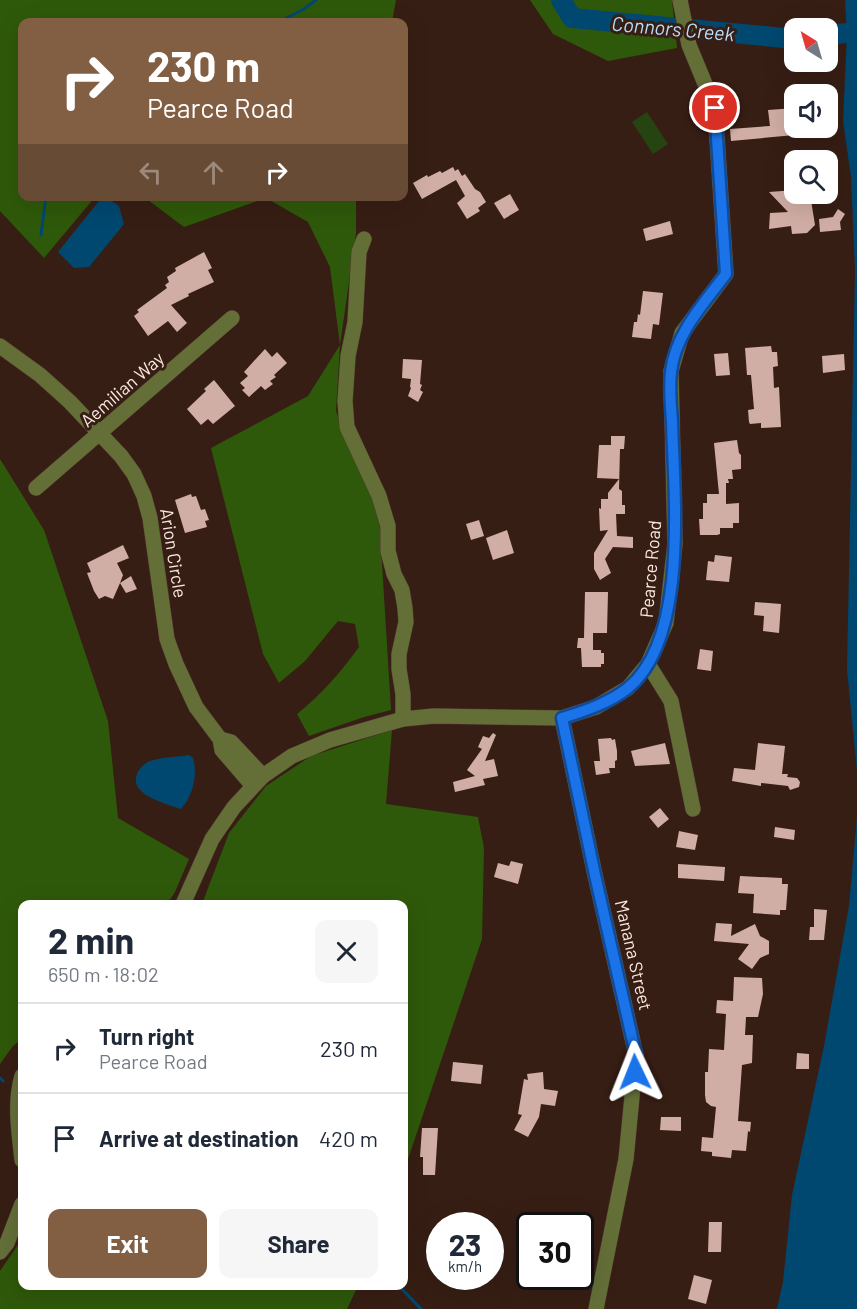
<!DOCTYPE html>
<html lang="en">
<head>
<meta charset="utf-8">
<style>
  :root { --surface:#fff; --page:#f6f6f7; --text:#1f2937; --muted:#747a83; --line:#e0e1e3; --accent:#825e43 }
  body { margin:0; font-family:Barlow,sans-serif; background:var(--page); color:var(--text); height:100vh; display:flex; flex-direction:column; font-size:22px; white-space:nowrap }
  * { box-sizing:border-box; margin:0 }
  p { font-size:20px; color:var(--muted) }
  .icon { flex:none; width:33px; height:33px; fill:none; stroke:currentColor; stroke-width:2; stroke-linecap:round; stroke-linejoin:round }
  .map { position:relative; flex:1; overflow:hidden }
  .drawer { position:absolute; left:18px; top:900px; width:390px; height:390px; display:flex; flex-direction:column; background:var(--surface); border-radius:12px; box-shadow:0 6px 24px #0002 }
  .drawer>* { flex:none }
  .banner { position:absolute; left:18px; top:18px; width:390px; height:183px; border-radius:12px; box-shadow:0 6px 24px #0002; background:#825e43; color:#fff; overflow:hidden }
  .needle { width:39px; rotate:323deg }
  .buttons { position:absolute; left:784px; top:18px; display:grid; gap:12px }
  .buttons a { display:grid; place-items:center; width:54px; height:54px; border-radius:12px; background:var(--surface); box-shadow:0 6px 24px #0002; font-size:30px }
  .speed { position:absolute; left:426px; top:1212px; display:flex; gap:12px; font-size:30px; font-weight:700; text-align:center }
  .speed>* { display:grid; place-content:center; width:78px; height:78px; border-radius:50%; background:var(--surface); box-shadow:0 6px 24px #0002; line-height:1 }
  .speed small { font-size:15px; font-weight:400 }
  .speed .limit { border:3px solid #111; border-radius:9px; background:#fff; color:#111 }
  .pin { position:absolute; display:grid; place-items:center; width:51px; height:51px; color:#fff; margin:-26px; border:3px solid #fff; border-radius:50%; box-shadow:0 2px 6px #0007 }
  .me { position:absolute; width:66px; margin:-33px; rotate:358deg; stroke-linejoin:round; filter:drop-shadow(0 0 4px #0008) }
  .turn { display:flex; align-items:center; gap:21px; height:126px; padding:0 30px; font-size:27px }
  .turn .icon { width:78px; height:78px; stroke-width:2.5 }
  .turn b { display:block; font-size:42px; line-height:51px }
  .lanes { display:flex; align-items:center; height:57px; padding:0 30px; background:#0003; justify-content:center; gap:30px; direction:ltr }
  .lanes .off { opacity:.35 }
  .round { display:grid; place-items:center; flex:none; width:63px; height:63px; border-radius:12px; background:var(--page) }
  .headline { display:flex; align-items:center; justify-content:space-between; height:102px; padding:0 30px }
  h1 { font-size:36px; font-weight:700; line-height:45px }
  .action { display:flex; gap:12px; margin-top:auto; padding:12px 30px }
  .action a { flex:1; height:69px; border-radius:12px; background:var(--accent); color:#fff; font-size:24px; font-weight:700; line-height:69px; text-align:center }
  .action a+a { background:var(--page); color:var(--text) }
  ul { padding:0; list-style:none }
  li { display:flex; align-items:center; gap:18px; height:90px; padding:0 30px; border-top:2px solid var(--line) }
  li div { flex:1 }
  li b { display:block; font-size:22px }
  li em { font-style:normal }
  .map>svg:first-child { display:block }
</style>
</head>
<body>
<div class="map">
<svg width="857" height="1309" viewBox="0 0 857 1309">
  <rect width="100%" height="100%" fill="#371e14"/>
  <!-- green -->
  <path fill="#264312" d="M647,112l21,32 -15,10 -21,-32z"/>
  <!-- forest -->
  <g fill="#2f590a">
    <path d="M0,0h396l-4,22h-370v174l73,1 -51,61 -44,-47z"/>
    <path d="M530,0h142l5,48 -69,13 -55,-27z"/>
    <path d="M144,197h212v36l-16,112 -4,66 43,104 12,195 -27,7 -55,19 -12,-22c24,-19 44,-42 62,-67l-4,-23 -17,-3 -33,40 -26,22 -16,-29 -52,-206 97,-52 32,-51 -10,-78 -22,-45 -42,-24 -82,29z"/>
    <path d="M0,459l44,71 64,191 10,97 71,41 -14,33 -8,12h-145v135l-9,7 -13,18z"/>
    <path d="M392,730l-6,74 92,13 6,31 -2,91 -78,232v-267h-202l27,-71 37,-47 45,-30z"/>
    <path d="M22,1239v47h336l-11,23h-347v-38z"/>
  </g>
  <!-- water -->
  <g fill="#004870">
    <path d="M845,0h12v771l-10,-102 8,-398 -4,-94 -8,-56 4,-86z"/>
    <path d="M103,196l3,1 13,9 5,18 -35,43 -15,1 -16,-16z"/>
    <path d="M189,755l4,3c5,16 0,38 -12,51 -13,-5 -53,-14 -44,-35 2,-5 8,-11 13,-13 12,-4 27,-4 39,-6z"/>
    <path d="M857,817v492h-80l6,-27 9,-87 32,-149 25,-140z"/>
  </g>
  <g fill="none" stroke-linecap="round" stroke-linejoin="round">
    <!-- stream -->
    <g stroke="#004870" stroke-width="3">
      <path d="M279,22l25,-13 12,-9"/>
      <path d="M41,235l5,-39"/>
      <path d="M0,1078l3,3"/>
      <path d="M399,1286l22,23"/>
    </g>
    <!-- river -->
    <g stroke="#004870" stroke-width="20">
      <path d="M561,0l11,18 223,21"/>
      <path d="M828,35l29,-3"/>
    </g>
  </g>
  <!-- building -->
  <g fill="#d1aea5">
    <path d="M795,108v27l-64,6 -1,-12 40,-3 -2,-16z"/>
    <path d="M453,167l2,4 3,-2 4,7 3,-2 10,15 5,3 6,10 -8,6 2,3 -13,8 -10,-16 8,-7 -9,-16 -34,19 -9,-16 14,-8 1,2 12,-6 2,2z"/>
    <path d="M795,190v4h15l5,31 -8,8 -15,1 -1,-8 -22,3 1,-16 18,-1 -19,-20z"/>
    <path d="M510,194l9,16 -15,9 -10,-16z"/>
    <path d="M838,209l7,5 -5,8 1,8 -21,2 -1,-13 14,-2z"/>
    <path d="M670,221l3,13 -27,7 -3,-12z"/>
    <path d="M204,252l8,16 -4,2 6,12 -26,12 1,2 -18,9 16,18 -10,9 -9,-11 -20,15 -14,-20 5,-4 -2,-2 30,-22 -2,-3 4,-3 -2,-5 9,-6 -1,-3z"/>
    <path d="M643,291l20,2 -4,32 -6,-1 -2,15 -19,-2 2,-15h3l1,-8 2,1z"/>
    <path d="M771,346l1,6h5l1,14 -5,1 1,21 5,-1 2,40 -20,1v-5l-11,1 -1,-2 -1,-12 6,-1 -3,-34h-4l-2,-27z"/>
    <path d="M265,349l7,8 5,-5 10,11 -13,12 2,2 -6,4 3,3 -8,6 -4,-4 -12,11 -7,-7 3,-2 -5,-5 8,-7 -4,-4z"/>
    <path d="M728,353l2,22 -14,1 -2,-22z"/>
    <path d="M844,354l1,16 -22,3 -1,-17z"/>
    <path d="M403,359l19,1 -2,24 2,1 -2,5 3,2 -5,10 -10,-6 3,-8 -1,-1 1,-8 -9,-1z"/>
    <path d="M214,380l21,26 -22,18 -5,-5 -7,6 -14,-16 19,-18 -2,-2z"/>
    <path d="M611,436h14l-1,13h-4l-1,40 3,2v14h3v9h-9l1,22 16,1v11l-20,-1 -8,12 6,14 -11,7 -6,-11v-16l14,-23 -8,1 -1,-23 2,1v-10h7v-6l11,-14 -22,-1 2,-33h12z"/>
    <path d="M737,440l2,13 2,2v14l-9,1 1,9h-5l1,4h-3v21l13,-1v20h-6v5h-13v6l-3,1h-17l-1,-16h4v-16h4v-9h12l-5,-51z"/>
    <path d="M191,494l1,3 4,-1 5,14 4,-1 4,11 -4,1 2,6 -22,6 -10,-33z"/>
    <path d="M479,520l5,16 -13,4 -5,-16z"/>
    <path d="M507,530l7,23 -21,7 -7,-22z"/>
    <path d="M123,545l6,13 -12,5 6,12 -3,8 11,-7 6,13 -11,4 -6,-10 -7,16 -8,-3 -6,3 -5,-8 -7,-18 4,-1 -4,-9z"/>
    <path d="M715,555l17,2 -3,25 -23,-2 2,-19 6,1z"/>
    <path d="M585,592h23l-1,41h-14v17h8v3h3v11h-3v3h-19l-1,-19h-4l1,-10h6z"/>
    <path d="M755,602l26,2 -2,29 -16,-2 1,-15 -10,-1z"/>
    <path d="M700,649l13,2 -2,20 -14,-2z"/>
    <path d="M493,733l3,2 -11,26 9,-2 4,17 -15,3 2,6 -30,7 -2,-10 22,-6 -8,-6 15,-21 -4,-2 5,-11 6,2z"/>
    <path d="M611,738l1,2 3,-1 2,12v9l-2,1v7h-6l1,5 -14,2 -2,-14h6l-2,-22z"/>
    <path d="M665,743l5,21 -35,2 -4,-15z"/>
    <path d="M758,743l27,3 -3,28h6l-1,3 10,1 3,4 -1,5 -9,3 -2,-4 -27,-3v3l-29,-5 2,-13 21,2z"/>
    <path d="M660,808l9,11 -11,9 -9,-11z"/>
    <path d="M775,827l20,3 -1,10 -20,-3z"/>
    <path d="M679,831l19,4 -3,15 -19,-3z"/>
    <path d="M511,861l12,3 -5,20 -24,-7 4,-14 11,3z"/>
    <path d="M678,864l47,3 -1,14 -46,-3z"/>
    <path d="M740,876l42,2v6h6l-2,26h-6v5l-27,-2 1,-19 -16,-1z"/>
    <path d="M814,909l13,1 -3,30h-15l1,-13h4z"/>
    <path d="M716,923l16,1 -1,12 24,-12 5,12 9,5v13l-9,4 -8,11 -14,-10 11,-15 -35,-3z"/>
    <path d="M734,977l28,1 1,16 -5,23h-12l-1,18h8l-1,28 -10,2 -4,56 13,1 -1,10 -2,-1 -2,20 -14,-1 -1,8 -19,-2v-4l-11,-1 1,-14 11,1 3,-31 -5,-1 -5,-4 -1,-7v-23h3l1,-23 15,1 2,-36 -10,-1 1,-13 16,1z"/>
    <path d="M797,1053l12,1v15h-13z"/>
    <path d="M453,1062l30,3 -2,19 -30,-3z"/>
    <path d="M543,1072l1,17 14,2 -3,15 -14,-2 -2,13 -11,20 -14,-7 8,-15 -4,-1 6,-35 4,1 -1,-6z"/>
    <path d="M661,1117h20v14l-21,-1z"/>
    <path d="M422,1128h16l-3,47h-12v-18h-3z"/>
    <path d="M709,1222h13l-1,30h-13z"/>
    <path d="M694,1275l18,5 -6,24 -18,-5z"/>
  </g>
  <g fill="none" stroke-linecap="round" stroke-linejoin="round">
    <defs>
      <g id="minor">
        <path d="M364,239l-5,13 -4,70 -7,34 -3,45 2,26 32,69 9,30v25l6,23 8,16 3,18 1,14 -7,32v15l4,25v25"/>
        <path d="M0,346l40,29 30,27 51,54 13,18 10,22 6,22 17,121 9,25 20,43 24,32 2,11 31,36"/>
        <path d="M36,488l196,-170"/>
        <path d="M648,664l23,37 22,108"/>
        <path d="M562,718l33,157 41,180 -10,104 -30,150"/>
        <path d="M220,739l11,3 32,34"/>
        <path d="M183,904l29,-65 22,-32 29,-31 29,-20 38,-16 73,-21 31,-3 128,2 34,-11 32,-19 20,-24 18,-41 9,-79 -4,-173 11,-38 44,-59 -11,-166 -26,-63 -9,-45"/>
        <path d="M22,1076c-8,27 -3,56 0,84"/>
        <path d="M0,1252l7,-9 15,-39"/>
      </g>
    </defs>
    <!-- minor casing -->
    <use href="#minor" stroke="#523a31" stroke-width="16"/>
    <!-- minor -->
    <use href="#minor" stroke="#646f38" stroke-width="15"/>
  </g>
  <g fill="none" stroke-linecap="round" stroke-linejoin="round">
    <defs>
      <path id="route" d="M635,1072l1,-17 -41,-180 -33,-157c23,-7 47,-15 66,-30 61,-50 46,-194 44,-266 -1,-16 -3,-34 -1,-50 4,-38 33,-69 55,-98l-11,-166"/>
    </defs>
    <!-- route casing -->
    <use href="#route" stroke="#114b97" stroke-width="15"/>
    <!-- route -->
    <use href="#route" stroke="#1a73e8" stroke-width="10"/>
  </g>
  <g text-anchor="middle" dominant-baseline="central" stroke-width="6" stroke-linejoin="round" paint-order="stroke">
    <!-- street labels -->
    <g font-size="18" fill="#fae8e1" stroke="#371e14">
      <text transform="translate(122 389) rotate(-41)">Aemilian Way</text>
      <text transform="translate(174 553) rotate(81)">Arion Circle</text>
      <text transform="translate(650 569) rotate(-85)">Pearce Road</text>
      <text transform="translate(634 955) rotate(77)">Manana Street</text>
    </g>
    <!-- water labels -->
    <g font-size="20" font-style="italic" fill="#b8defc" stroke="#371e14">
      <text transform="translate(673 28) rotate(5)">Connors Creek</text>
    </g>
  </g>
</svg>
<div class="buttons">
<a><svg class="needle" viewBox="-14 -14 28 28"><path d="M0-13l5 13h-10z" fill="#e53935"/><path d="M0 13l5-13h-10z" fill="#747a83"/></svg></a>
<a><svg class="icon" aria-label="sound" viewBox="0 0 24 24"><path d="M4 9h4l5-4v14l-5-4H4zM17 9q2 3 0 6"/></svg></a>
<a><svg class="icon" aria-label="search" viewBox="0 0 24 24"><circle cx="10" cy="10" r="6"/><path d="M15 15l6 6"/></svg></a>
</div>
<div class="speed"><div>23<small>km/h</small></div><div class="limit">30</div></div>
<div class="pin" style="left:715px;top:108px;background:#d93025"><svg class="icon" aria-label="arrive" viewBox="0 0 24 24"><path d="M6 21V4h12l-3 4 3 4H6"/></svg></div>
<svg class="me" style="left:635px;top:1072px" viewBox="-20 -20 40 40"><path d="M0-17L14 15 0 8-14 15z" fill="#1a73e8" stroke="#fff" stroke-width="4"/></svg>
<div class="banner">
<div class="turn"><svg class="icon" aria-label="right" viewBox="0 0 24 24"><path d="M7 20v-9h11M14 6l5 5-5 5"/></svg><div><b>230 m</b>Pearce Road</div></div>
<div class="lanes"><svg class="icon off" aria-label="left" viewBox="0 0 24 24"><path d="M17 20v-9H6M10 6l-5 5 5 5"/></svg><svg class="icon off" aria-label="ahead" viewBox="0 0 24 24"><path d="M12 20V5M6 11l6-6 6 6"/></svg><svg class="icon" aria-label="right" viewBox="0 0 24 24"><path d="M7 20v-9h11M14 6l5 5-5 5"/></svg></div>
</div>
<section class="drawer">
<div class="headline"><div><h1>2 min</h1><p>650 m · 18:02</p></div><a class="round"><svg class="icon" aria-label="close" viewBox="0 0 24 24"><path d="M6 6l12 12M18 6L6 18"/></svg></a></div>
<ul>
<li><svg class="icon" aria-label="right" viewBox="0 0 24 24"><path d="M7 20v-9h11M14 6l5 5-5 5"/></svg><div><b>Turn right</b><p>Pearce Road</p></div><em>230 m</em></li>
<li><svg class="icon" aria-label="arrive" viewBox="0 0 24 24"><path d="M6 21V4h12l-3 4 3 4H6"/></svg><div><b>Arrive at destination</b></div><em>420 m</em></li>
</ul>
<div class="action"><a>Exit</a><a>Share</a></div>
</section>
</div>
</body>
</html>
